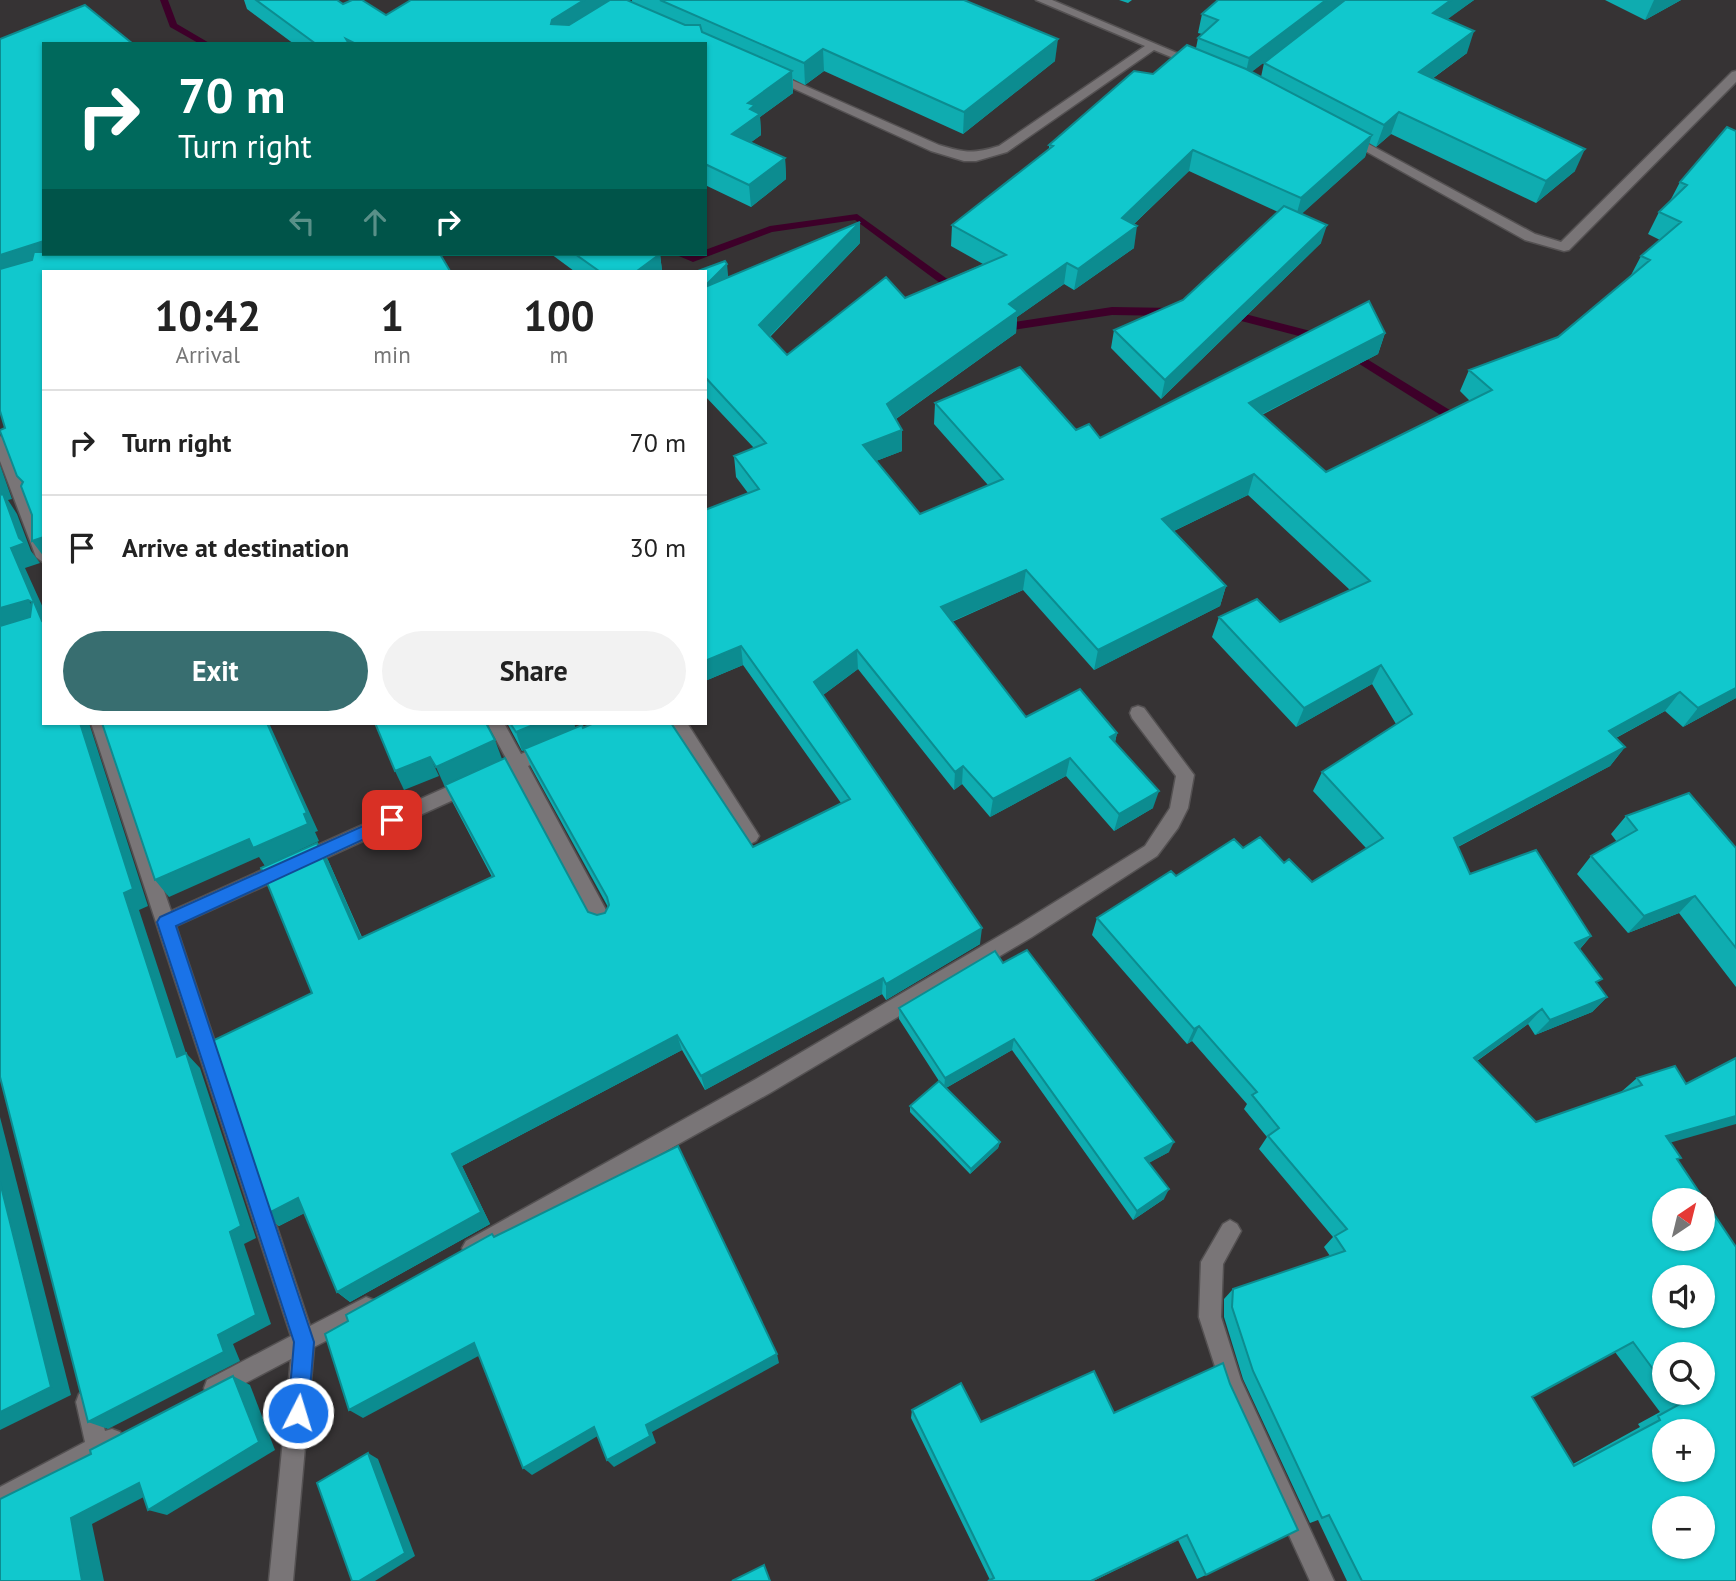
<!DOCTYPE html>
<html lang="en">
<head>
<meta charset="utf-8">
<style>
  :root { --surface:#fff; --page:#f2f2f2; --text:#222; --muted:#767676; --line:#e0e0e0; --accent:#386e70 }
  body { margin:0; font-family:"PT Sans",sans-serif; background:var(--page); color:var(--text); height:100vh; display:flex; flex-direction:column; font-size:26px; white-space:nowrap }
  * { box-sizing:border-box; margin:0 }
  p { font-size:23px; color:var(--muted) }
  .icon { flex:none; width:38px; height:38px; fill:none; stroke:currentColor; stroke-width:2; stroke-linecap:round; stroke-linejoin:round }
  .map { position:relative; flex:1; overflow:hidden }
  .details { position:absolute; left:42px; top:270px; width:665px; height:455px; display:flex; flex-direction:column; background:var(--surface); border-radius:0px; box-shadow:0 2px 5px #0004 }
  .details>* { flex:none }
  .hud { position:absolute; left:42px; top:42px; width:665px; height:214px; border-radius:0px; box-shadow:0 2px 5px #0004; background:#00695c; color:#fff; overflow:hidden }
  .needle { width:46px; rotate:35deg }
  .tools { position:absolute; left:1652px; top:1188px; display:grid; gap:14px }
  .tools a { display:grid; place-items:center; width:63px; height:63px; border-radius:50%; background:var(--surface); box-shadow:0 2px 5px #0004; font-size:35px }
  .pin { position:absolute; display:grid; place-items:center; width:60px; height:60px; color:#fff; margin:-30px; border-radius:14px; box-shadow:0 4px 10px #0006 }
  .me { position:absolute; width:77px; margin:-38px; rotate:5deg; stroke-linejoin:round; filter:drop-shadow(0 0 5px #0008) }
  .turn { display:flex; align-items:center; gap:24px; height:147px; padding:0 21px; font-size:32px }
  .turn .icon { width:91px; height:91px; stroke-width:2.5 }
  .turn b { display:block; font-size:49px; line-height:60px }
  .lanes { display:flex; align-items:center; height:66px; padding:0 21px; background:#0003; justify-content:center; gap:35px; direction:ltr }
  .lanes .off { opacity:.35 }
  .eta { display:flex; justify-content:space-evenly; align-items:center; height:119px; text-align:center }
  .eta b { font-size:42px; font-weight:700; line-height:49px }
  .button { display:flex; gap:14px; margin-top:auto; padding:14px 21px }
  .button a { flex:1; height:80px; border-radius:42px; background:var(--accent); color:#fff; font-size:28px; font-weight:700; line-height:80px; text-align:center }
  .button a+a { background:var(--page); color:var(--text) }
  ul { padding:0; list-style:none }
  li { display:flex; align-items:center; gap:21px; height:105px; padding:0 21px; border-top:2px solid var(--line) }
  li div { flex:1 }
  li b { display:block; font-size:26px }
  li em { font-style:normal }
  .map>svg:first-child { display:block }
</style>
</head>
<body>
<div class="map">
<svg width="1736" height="1581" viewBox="0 0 1736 1581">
  <rect width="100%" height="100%" fill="#363334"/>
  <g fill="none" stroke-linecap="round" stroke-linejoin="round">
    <!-- stream -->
    <g fill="#3d0029" fill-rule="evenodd">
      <path d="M160,0h8l9,24 34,20h-11l-30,-17z"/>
      <path d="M857,214l107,77v4h-8l-101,-75 -83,12 -79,30 -19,-8h31v-4l65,-24z"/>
      <path d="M1112,307l63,1 5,4 -5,4 -63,-1 -106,16 -13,-9 6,-4 9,5z"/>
      <path d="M1226,309l100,26 2,3 -6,4 -100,-26v-6z"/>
      <path d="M1349,348l117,72v6h-8l-113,-71v-6z"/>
    </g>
    <defs>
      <g id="street">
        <path d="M1036,0h16l151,64 -10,2 -39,-16 -147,102 -31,9h-12l-33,-10 -165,-75 10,-3 163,72c26,8 34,9 60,1l146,-100z"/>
        <path d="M1736,71v11l-167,168 -5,1 -39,-11 -183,-102 10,-3 183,99 26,8 171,-170z"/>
        <path d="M0,436l7,5 37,95v27l-8,-6 -36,-96z"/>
        <path d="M1138,706l6,2 50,67 -6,33 -10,20 -21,28 -125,81 -262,156 -290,162 -7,4 -7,-4 -4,-7 4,-7 290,-162 262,-154 127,-79 25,-38 6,-32 -44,-58 -2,-5 2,-5z"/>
        <path d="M91,723h16l64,188 336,-151 -20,-37h17l17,31 28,-12 6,2 3,5 -3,5 -27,12 84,155 -2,6 -7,2 -7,-2 -83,-154 -337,153 134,400 56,-29 8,3 3,8 -3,8 -60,31 -21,234h-24l22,-222 -76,40 -8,-3 -3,-8 3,-8 84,-44z"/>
        <path d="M670,723h17l69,108 3,5 -3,5 -6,3 -6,-3z"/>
        <path d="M1230,1220l7,4 4,7 -18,33 -2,53 20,63 93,201h-24l-87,-190 -24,-74 2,-55 22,-38z"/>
        <path d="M87,1391l8,3 10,37 7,-2 8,3 3,8 -3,8 -120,64v-25l85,-45 -9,-40 3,-8z"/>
      </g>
    </defs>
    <!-- street casing -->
    <use href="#street" stroke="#545152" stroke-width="3"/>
    <!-- street -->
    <use href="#street" fill="#797577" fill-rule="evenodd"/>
  </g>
  <!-- wall -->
  <g fill="#0facb0" fill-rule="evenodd">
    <path d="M244,0h93l6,4 43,11 246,-13v-2h334l-1,1 90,60 -92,73 -139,-63 -19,14 -12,-6v14l-33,24 1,18 -10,7 34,16 1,21 -35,28 -46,-22v-141h-411l-47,-35z"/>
    <path d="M1119,0h13l-4,3z"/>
    <path d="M1218,0h256l-27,19 20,34 -35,26 143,92 -39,32 -145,-69 -15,13 -7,-4 -4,14 -64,57 20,29 -160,156 -50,-51 3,-18 69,-30 95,-88 -89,-41 -55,53v24l-60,42 -10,-6 -47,33 -1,16 -120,86 6,32 -26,10 44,53 68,-29 -54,-61 1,-21 141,27 24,8 285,-105 -7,21 -116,61 64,57 144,-71 -10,-10 9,-21 89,-33 72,-60 11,-21 19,-16 -12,-6 11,-22 11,-11 10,-19 47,-55 9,571 -53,29 -18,-16 -49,27 9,9 -15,19 -152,81 12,27 121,62 -11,13 18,35 9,13 -15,15 -57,23 -7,-11 -51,37 59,61 85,-30 16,-14 38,-12 -4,77 10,15 -4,2 59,421h-389l-29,-61 -8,3 -67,-144 -19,-62v-18l9,-10 97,-33 -6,-9 9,-10 -74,-88 8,-12 -23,-28 3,-5 -55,-63 -5,3 -95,-109 5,-17 79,-42 67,-28 41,15 28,19 54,-34 -53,-57 9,-19 74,-48 -24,-40 -76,43 -84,-90 7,-20 61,5 70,-32 -102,-95 -74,36 52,55 -6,20 -126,64 -71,-80 -71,32 74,95 91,16 -2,9 38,66 -39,23 -48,-55 -76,41 -28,-33 -8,6 -96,-121 -35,26 157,249 -94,56 -4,-6 -177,96 -23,-40 -220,116 28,58 -140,78 -13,-10 -33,-79 -25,13 -14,-11 47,-222 5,-150 11,17 34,77 130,-60 -39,-74 -8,-18 143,127 9,3 8,-2 3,-6 -77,-140 -7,-17 -2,1 -15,-28h67l1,5h8l170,119 88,-44 -98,-138 -38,16v-171l43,-17 -12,-16 -2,-21 20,-8 -49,-52v-125l23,6 132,-34 -90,94 17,18 118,-57 78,-34 -32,-18 1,-21 97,-76v-4l104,-71 43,-26 2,-10 4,-4 -4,-1 4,-19zM1307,29l-43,34 -3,14 -10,-5zM1615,1352l45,60 -22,12 2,3 -67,37 -41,-67zM1664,1354l39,39h-39z"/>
    <path d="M1605,0h76l-36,20z"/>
    <path d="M551,254h109l2,17h-88z"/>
    <path d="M1626,816l110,32v139l-57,-74 -51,20 -51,-59 14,-18 26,-14 -6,-8z"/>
    <path d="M1003,963l166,189 -21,11 16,36 -31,21 -121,-170 -66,38 54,54 -2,6 -28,26 -60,-62v-6l29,-25 -40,-62v-11z"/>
    <path d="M1223,1363l-17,212 -9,4 -19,-39 -85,41h-105l2,-1 -79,-162 1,-8 69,12 133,-9z"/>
  </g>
  <!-- shaded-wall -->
  <g fill="#0c8c90">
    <path d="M584,0h37l-65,42 -5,-18 1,-4z"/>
    <path d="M1326,0h20l-101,77 4,-19z"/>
    <path d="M1451,0h23l-48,35 7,-22z"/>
    <path d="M1654,0h27l-36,20z"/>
    <path d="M1474,31l-7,22 -56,41 8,-22z"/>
    <path d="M1058,39l-3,22 -92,73 1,-22z"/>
    <path d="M823,49l1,22 -19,14 -1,-22z"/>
    <path d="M792,71l1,22 -33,24 1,18 -27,20 -2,-21 16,-31z"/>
    <path d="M1399,112l-8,22 -15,13 8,-22z"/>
    <path d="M1372,135l-7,22 -70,63 6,-22z"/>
    <path d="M1585,149l-10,22 -39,32 10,-22z"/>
    <path d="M1193,150l-4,21 -71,68 4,-21z"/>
    <path d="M785,158l1,21 -35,28 -2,-22z"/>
    <path d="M860,222v21l-100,103 -1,-21z"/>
    <path d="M1327,225l-6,18 -160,156 4,-19z"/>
    <path d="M1137,226l-3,22 -60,42 4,-21z"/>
    <path d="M44,241v13l-44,26v-25z"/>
    <path d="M660,254l2,17h-25z"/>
    <path d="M1067,263l-3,21 -47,33 -1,16 -129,92v-21l122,-100z"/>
    <path d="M727,264l2,21 -24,1z"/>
    <path d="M1385,333l-7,21 -135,70 6,-21z"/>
    <path d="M902,430v21l-39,15v-21z"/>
    <path d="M0,465l12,34 -4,1 9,14 14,37 9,12 -15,5 19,42v13l-44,10v-25l28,-8 12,15 -29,-67 8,-10 -19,-35z"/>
    <path d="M1254,474l-6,21 -91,44 5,-20z"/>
    <path d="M44,537v20l-12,-16z"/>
    <path d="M1026,570l-3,20 -84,37 2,-20z"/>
    <path d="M1226,586l-6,20 -126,64 4,-20z"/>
    <path d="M741,646l2,19 -38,16v-20z"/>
    <path d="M857,650l1,19 -43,32 -1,-19z"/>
    <path d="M1381,665l-9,19 -76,43 8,-19z"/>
    <path d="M1736,688v10l-53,29 15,-19z"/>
    <path d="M1680,692l-15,19 -70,38 14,-18z"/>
    <path d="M80,723h9l59,183 -9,4 47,143 14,15 56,170 -12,6 27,80 -38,20 7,17 -132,68 -20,-7 130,-87 12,-103 -106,-339z"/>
    <path d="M267,723h2l49,108 -3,1 4,9 -54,25 -6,-9 -90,40 -14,-17z"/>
    <path d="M538,723h36l1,6 -53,22 -6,-19z"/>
    <path d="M1117,733l-4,18 -3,-14z"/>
    <path d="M495,740l7,19 -58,26 -8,-18z"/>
    <path d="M1625,747l-15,19 -168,89 12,-17z"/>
    <path d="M430,757l9,19 -35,14 -9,-19z"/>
    <path d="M1070,758l-4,18 -76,41 3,-18z"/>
    <path d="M963,766l-1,18 -8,6 1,-18z"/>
    <path d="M1159,791l-6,17 -39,23 5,-17z"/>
    <path d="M317,843l11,17 41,95 -10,-16z"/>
    <path d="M1695,896l-16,17 -51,20 16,-17z"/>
    <path d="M982,928l-2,16 -94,56v-16z"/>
    <path d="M1591,936l-15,17 -1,-10z"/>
    <path d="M883,978l-1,16 -177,96 -4,-14z"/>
    <path d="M1607,997l-15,15 -57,23 15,-15z"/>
    <path d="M1542,1009l-14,15 -67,48 13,-14z"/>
    <path d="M1199,1026l-7,15 -5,3 7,-15z"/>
    <path d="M677,1035l5,15 -220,116 28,58 -140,78 -13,-10 115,-138z"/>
    <path d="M1014,1039l-2,11 -68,39 1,-11z"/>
    <path d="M1736,1116v8l-88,25 18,-13z"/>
    <path d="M0,1117l71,278 -71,35z"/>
    <path d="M1000,1142l-2,6 -28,26 1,-5z"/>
    <path d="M1174,1142l-5,10 -29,16 5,-10z"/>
    <path d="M1169,1189l-5,10 -31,21 4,-9z"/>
    <path d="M298,1198l13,12 -32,16 -14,-11z"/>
    <path d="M474,1343l10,10 -121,65 -14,-8z"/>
    <path d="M777,1354l2,9 -127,69 4,11 -42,24 -7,-7 39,-35z"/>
    <path d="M233,1376l17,9 25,65 -108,65 -19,-5z"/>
    <path d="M594,1427l7,7 -69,41 -9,-7z"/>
    <path d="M368,1453l10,6 37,97 -40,25h-16z"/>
    <path d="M139,1483l20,6 -67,35 12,57h-22l-11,-63z"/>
    <path d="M1187,1535l-94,46h-2z"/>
  </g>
  <!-- building -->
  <g fill="#11c8cd" stroke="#0c8c90" stroke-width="2" fill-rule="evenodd">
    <path d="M256,0h81l6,4 9,-4h10l24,15 25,-15h173l-32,20 -1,4 18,1 41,-25h17l58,25h15l2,7 90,39 -44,32 7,2 -5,4 10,5 -28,20 53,24 -36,27 -44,-21v-120h-349l-10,-5 3,5h-33z"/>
    <path d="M660,0h304l94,39 -94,73 -141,-63 -19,14z"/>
    <path d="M1218,0h108l-77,58 -51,-20 20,-18 -16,-6z"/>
    <path d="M1345,0h106l-18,13 41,18 -55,41 166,77 -39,32 -147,-69 -15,13 -120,-62z"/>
    <path d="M85,5l48,39h-89v197l-44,14v-216z"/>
    <path d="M1187,45l59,24 126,66 -71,63 -108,-48 -71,68 15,8 -59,43 -11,-6 -58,41 9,7 -131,93 15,26 -39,15 57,69 83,-35 -68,-76 85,-36 56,63 13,-6 11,14 269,-137 16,32 -136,70 77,69 166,-82 -23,-20 89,-33 92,-77 -9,-4 40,-34 -22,-10 28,-27 -7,-3 47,-55 9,4v557l-38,20 -18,-16 -71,39 16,16 -171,91 16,36 66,-24 55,86 -16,7 27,36 -6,3 11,15 -57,23 -8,-11 -68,49 62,64 106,-37 -5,-7 38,-12 11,18 50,-26v58l-70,20 15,22 -4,1 59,88v334h-374l-33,-66 -7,3 -69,-147 -21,-64 1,-18 112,-38 -10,-15 12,-7 -79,-93 11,-8 -27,-33 5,-3 -58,-66 -5,3 -97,-111 74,-47 5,5 58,-37 9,9 17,-11 24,26 5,-4 23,23 71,-44 -61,-66 90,-58 -31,-49 -77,43 -85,-91 38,-18 23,23 90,-41 -116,-107 -92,45 64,67 -128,64 -72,-80 -85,37 85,110 54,-28 37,44 -7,4 49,54 -40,23 -49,-56 -77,41 -30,-33 -8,6 -98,-122 -43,32 168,246 -96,56 -3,-6 -182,98 -24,-41 -225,119 29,58 -144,80 -39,-94 -33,17 -57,-172 104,-50 -51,-125 56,-25 42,96 135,-63 -49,-91 60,-27 83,154 9,3 8,-2 4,-8 -2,-8 -83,-148 58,-24 1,3 11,-5h77l82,124 97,-48 -109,-153 -36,15v-151l54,-21 -25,-33 32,-13 -61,-66v-90l155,-65 -101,103 28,30 99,-78 19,21 101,-43 -54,-30 101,-79 -4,-1 85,-74 19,3zM1664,1200h39v39h-39zM1664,1278h39v38h-39zM1633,1342l31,42v-30h39v39h-32l9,11 -22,12 2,4 -86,46 -42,-69zM1664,1432h39v38h-39zM1664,1508h39v39h-39z"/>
    <path d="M1284,206l43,19 -162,155 -51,-50 69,-30z"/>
    <path d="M34,252h10v2h396l10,17h-406v266l-12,4v-26l-11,-29 2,-4 -6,-6 -17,-45v-1l5,-2 -5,-17v-142l32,-9z"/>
    <path d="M575,254h85l-23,17h-38z"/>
    <path d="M725,261l2,3 -22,22v-15h-7z"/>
    <path d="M3,494l16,44 6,5 -14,5 31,73 2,-1v103h36l53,166 -9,4 53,164 9,-4 55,173 -11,6 26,83 -38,20 6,17 -136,70 -88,-345v-451l30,-9 2,-15 -4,-2 -28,8v-113z"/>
    <path d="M102,723h165l40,90 -3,1 4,10 -55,24 -4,-9 -94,41z"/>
    <path d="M375,723h111l9,17 -59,27 -6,-10 -35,14z"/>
    <path d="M510,723h28l-22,9z"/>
    <path d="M1689,793l47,55v100l-41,-52 -51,20 -53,-60 46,-26 -11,-14z"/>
    <path d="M1027,950l147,192 -29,16 24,31 -32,22 -123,-172 -69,39 -46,-70 96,-57 8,12z"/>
    <path d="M939,1081l61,61 -29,27 -61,-63z"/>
    <path d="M678,1146l99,208 -131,71 4,11 -43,24 -13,-33 -71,41 -49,-125 -125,67 -24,-76 23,-13 -2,-6 146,-81 2,3z"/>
    <path d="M0,1182l51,205 -51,25z"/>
    <path d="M1223,1363l7,21 68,146 -92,45 -19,-40 -96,46h-103l6,-3 -82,-168 49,-27 20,39 113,-51 20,42z"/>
    <path d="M233,1376l26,66 -111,68 -9,-27 -68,35 11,63h-82v-82l91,-45 -1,-4z"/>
    <path d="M368,1453l37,100 -46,28h-7l-35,-98z"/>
    <path d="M764,1565l6,16h-38z"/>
  </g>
  <!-- route -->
  <path fill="#1a73e8" stroke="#114b97" stroke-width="2" d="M392,813l5,2 3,5 -3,4 -221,102 138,416 -6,71 -3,7 -7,3 -7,-3 -3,-7 6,-71 -137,-420 3,-5z"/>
</svg>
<div class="tools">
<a><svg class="needle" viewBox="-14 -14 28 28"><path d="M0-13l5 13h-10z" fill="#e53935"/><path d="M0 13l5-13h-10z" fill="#767676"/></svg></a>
<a><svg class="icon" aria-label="sound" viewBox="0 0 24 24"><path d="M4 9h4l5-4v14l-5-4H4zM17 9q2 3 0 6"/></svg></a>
<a><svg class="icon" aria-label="search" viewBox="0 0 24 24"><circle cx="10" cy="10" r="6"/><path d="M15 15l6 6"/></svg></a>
<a>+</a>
<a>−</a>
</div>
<div class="pin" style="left:392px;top:820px;background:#d93025"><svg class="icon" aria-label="arrive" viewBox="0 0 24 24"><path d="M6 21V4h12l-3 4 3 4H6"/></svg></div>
<svg class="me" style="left:298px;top:1413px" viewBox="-20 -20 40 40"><circle r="17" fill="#1a73e8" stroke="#fff" stroke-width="3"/><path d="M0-11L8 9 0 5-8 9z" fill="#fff"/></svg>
<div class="hud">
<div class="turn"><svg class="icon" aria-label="right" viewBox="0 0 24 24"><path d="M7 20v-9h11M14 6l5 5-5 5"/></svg><div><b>70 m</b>Turn right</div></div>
<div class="lanes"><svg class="icon off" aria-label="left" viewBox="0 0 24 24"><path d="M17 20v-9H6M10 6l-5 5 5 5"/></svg><svg class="icon off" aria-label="ahead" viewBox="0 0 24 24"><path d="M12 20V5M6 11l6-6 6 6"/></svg><svg class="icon" aria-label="right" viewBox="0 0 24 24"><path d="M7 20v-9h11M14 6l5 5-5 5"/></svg></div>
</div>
<section class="details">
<div class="eta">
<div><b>10:42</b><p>Arrival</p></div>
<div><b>1</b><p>min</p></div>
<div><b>100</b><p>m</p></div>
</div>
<ul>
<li><svg class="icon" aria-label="right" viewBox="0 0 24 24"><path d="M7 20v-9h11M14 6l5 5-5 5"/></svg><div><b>Turn right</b></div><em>70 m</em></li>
<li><svg class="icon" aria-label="arrive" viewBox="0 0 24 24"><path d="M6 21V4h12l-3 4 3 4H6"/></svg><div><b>Arrive at destination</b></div><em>30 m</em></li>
</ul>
<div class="button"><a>Exit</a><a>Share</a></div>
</section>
</div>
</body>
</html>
